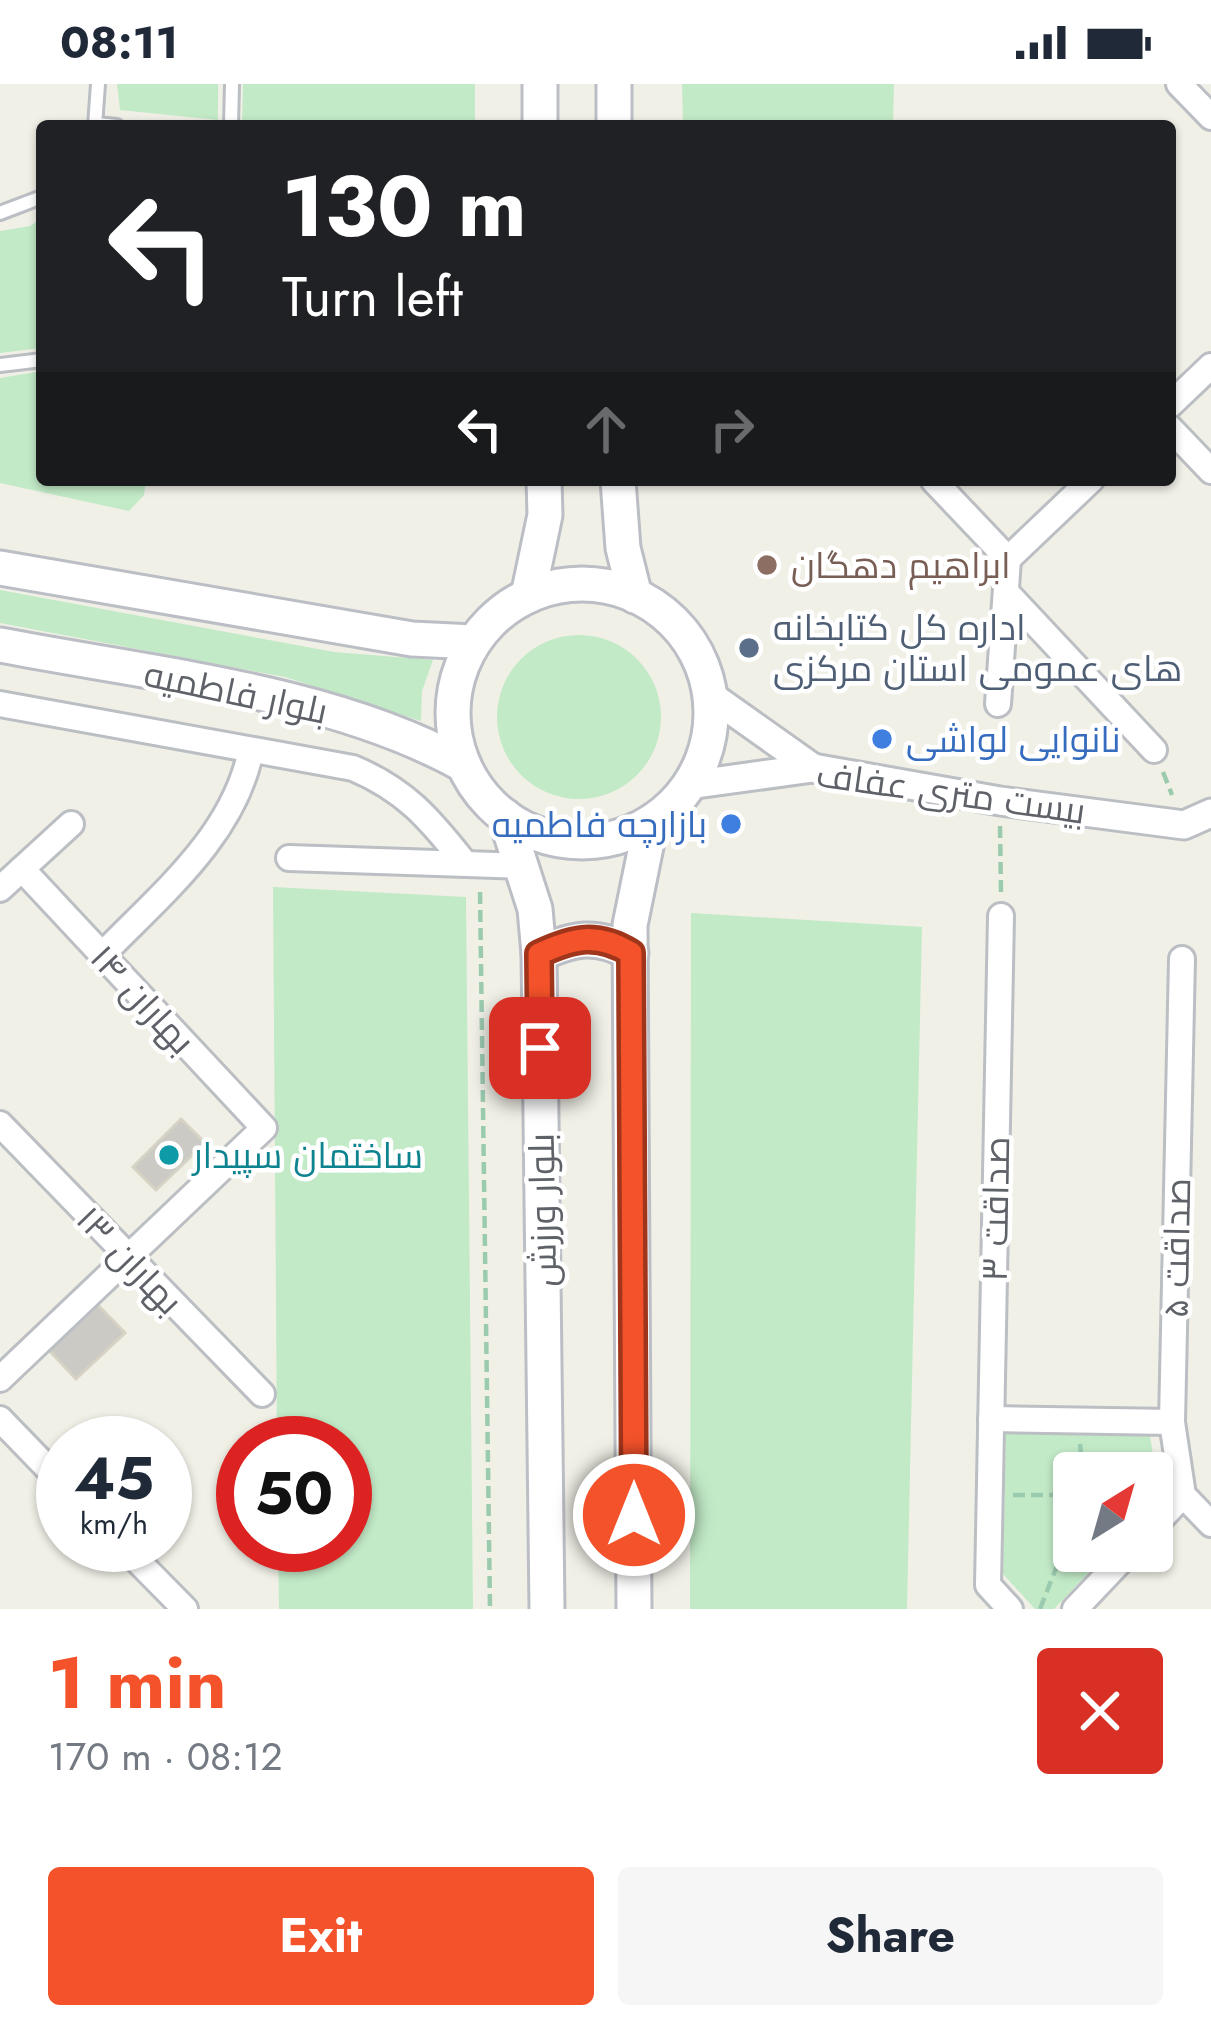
<!DOCTYPE html>
<html lang="en">
<head>
<meta charset="utf-8">
<style>
  :root { --surface:#fff; --page:#f6f6f7; --text:#1f2937; --muted:#747a83; --accent:#f4522a }
  body { margin:0; font-family:Jost,Cairo,sans-serif; background:var(--page); color:var(--text); height:100vh; display:flex; flex-direction:column; font-size:45px; white-space:nowrap }
  * { box-sizing:border-box; margin:0 }
  p { font-size:39px; color:var(--muted) }
  .icon { flex:none; width:66px; height:66px; fill:none; stroke:currentColor; stroke-width:2; stroke-linecap:round; stroke-linejoin:round }
  .map { position:relative; height:1525px; overflow:hidden }
  .drawer { display:flex; flex-direction:column; background:var(--surface); flex:1 }
  .drawer>* { flex:none }
  .banner { position:absolute; left:36px; top:36px; width:1140px; height:366px; border-radius:12px; box-shadow:0 3px 9px #0004; background:#202124; color:#fff; overflow:hidden }
  .needle { width:78px; rotate:37deg }
  .fabs { position:absolute; left:1053px; top:1368px; display:grid; gap:24px }
  .fabs a { display:grid; place-items:center; width:120px; height:120px; border-radius:12px; background:var(--surface); box-shadow:0 3px 9px #0004; font-size:60px }
  .speed { position:absolute; left:36px; top:1332px; display:flex; gap:24px; font-size:60px; font-weight:700; text-align:center }
  .speed>* { display:grid; place-content:center; width:156px; height:156px; border-radius:50%; background:var(--surface); box-shadow:0 3px 9px #0004; line-height:1 }
  .speed small { font-size:30px; font-weight:400 }
  .speed .limit { border:18px solid #d22; background:#fff; color:#111 }
  .pin { position:absolute; display:grid; place-items:center; width:102px; height:102px; color:#fff; margin:-51px; border-radius:24px; box-shadow:0 6px 18px #0006 }
  .me { position:absolute; width:132px; margin:-66px; rotate:0deg; stroke-linejoin:round; filter:drop-shadow(0 0 9px #0008) }
  .turn { display:flex; align-items:center; gap:42px; height:252px; padding:0 48px; font-size:54px }
  .turn .icon { width:156px; height:156px; stroke-width:2.5 }
  .turn b { display:block; font-size:84px; line-height:102px }
  .lanes { display:flex; align-items:center; height:114px; padding:0 48px; background:#0003; justify-content:center; gap:60px; direction:ltr }
  .lanes .off { opacity:.35 }
  .round { display:grid; place-items:center; flex:none; width:126px; height:126px; border-radius:12px; background:var(--page) }
  .head { display:flex; align-items:center; justify-content:space-between; height:204px; padding:0 48px }
  h1 { font-size:72px; font-weight:700; line-height:90px; color:var(--accent) }
  .cta { display:flex; gap:24px; margin-top:auto; padding:24px 48px }
  .cta a { flex:1; height:138px; border-radius:12px; background:var(--accent); color:#fff; font-size:48px; font-weight:700; line-height:138px; text-align:center }
  .cta a+a { background:var(--page); color:var(--text) }
  .status { display:flex; justify-content:space-between; align-items:center; height:84px; padding:0 60px; background:var(--surface); direction:ltr }
  .status svg { height:33px; fill:currentColor }
  .map>svg:first-child { display:block }
</style>
</head>
<body>
<div class="status"><b>08:11</b><svg viewBox="0 0 49 12"><path d="M0 12V9h3v3zM5 12V6h3v6zM10 12V3h3v9zM15 12V0h3v12zM26 1h20v11H26zM47 4h2v5h-2z"/></svg></div>
<div class="map">
<svg width="1211" height="1525" viewBox="0 0 1211 1525">
  <rect width="100%" height="100%" fill="#f1f0e7"/>
  <!-- green -->
  <g fill="#c2eac7">
    <path d="M117,0h101v36l-98,-10z"/>
    <path d="M243,0h232v42h-233z"/>
    <path d="M682,0h212l-1,42h-210z"/>
    <path d="M42,134v130l-42,5v-122l30,-5z"/>
    <path d="M42,287v109h104l-2,15 -15,16 -129,-28v-105z"/>
    <path d="M0,506l334,62 99,8 -11,31 -1,30 -136,-44 -285,-54z"/>
    <circle cx="579" cy="633" r="82"/>
    <path d="M273,803l193,10 7,712h-194l-1,-64h67v-102h-68z"/>
    <path d="M691,829l231,14 -15,682h-217z"/>
    <path d="M1006,1348l144,4 10,61 -8,9v-33h-78v78h35l-55,58h-19l-32,-35z"/>
  </g>
  <!-- building -->
  <g fill="#cccac4" stroke="#d6d3c5" stroke-width="3">
    <path d="M181,1035l24,24 -49,47 -23,-23z"/>
    <path d="M94,1217l31,32 -49,46 -30,-32z"/>
  </g>
  <g fill="none" stroke-linecap="round" stroke-linejoin="round">
    <defs>
      <g id="service">
        <path d="M96,40l21,2"/>
        <path d="M95,42l3,-42"/>
        <path d="M231,42l1,-42"/>
        <path d="M0,129l42,-16"/>
        <path d="M0,281l42,-5"/>
      </g>
      <g id="minor">
        <path d="M1179,0l32,33"/>
        <path d="M1170,321l41,-39"/>
        <path d="M1170,344l41,43"/>
        <path d="M934,397l74,78"/>
        <path d="M1008,475l83,-79"/>
        <path d="M1006,508l148,158"/>
        <path d="M0,620l353,64c52,22 76,50 110,93"/>
        <path d="M998,620l10,-145"/>
        <path d="M289,774l234,8"/>
        <path d="M0,805l71,-65"/>
        <path d="M1001,832l-13,669 22,24"/>
        <path d="M102,871c58,-60 132,-119 149,-205"/>
        <path d="M1182,875l-10,463 11,73 28,29"/>
        <path d="M0,1040l262,270"/>
        <path d="M0,1295l264,-251 -242,-259"/>
        <path d="M0,1335l63,65"/>
        <path d="M991,1335l181,3"/>
        <path d="M1152,1444l31,-33"/>
        <path d="M122,1461l63,64"/>
        <path d="M1075,1525l55,-58"/>
      </g>
      <g id="tertiary">
        <path d="M710,611l103,73"/>
        <path d="M689,701l124,-17 187,33 184,24 27,-12"/>
      </g>
      <g id="secondary">
        <path d="M540,0v42"/>
        <path d="M614,0v42"/>
        <path d="M618,396l5,68 12,48"/>
        <path d="M0,484l412,71 62,3"/>
        <circle cx="582" cy="629" r="129"/>
        <path d="M528,512l17,-81 -1,-35"/>
        <path d="M0,561c150,29 331,46 464,120"/>
        <path d="M505,732l30,93 4,45 8,655"/>
        <path d="M539,870c34,-16 58,-21 92,-1"/>
        <path d="M634,1525l-4,-684 21,-103"/>
      </g>
    </defs>
    <!-- service casing -->
    <use href="#service" stroke="#bbbec3" stroke-width="18"/>
    <!-- minor casing -->
    <use href="#minor" stroke="#bbbec3" stroke-width="30"/>
    <!-- tertiary casing -->
    <use href="#tertiary" stroke="#bbbec3" stroke-width="33"/>
    <!-- secondary casing -->
    <use href="#secondary" stroke="#bcbec5" stroke-width="39"/>
    <!-- path -->
    <g stroke="#9bcbaf" stroke-width="4.5" stroke-dasharray="12 6" stroke-linecap="butt">
      <path d="M1163,688l9,23"/>
      <path d="M1000,742l1,66"/>
      <path d="M480,808l10,717"/>
      <path d="M1080,1360l3,29"/>
      <path d="M1074,1404v16"/>
      <path d="M1013,1411h58"/>
      <path d="M1040,1525l34,-87"/>
    </g>
    <!-- service -->
    <use href="#service" stroke="#fff" stroke-width="12"/>
    <!-- minor -->
    <use href="#minor" stroke="#fff" stroke-width="24"/>
    <!-- tertiary -->
    <use href="#tertiary" stroke="#fff" stroke-width="27"/>
    <!-- secondary -->
    <use href="#secondary" stroke="#fff" stroke-width="33"/>
  </g>
  <g fill="none" stroke-linecap="round" stroke-linejoin="round">
    <defs>
      <path id="route" d="M540,964l-1,-94c34,-16 58,-22 92,-1l3,562"/>
    </defs>
    <!-- route casing -->
    <use href="#route" stroke="#9f351b" stroke-width="30"/>
    <!-- route -->
    <use href="#route" stroke="#f4522a" stroke-width="21"/>
  </g>
  <!-- markers -->
  <circle fill="#8d6e63" stroke="#fff" stroke-width="4.5" cx="767" cy="481" r="12"/>
  <circle fill="#5c6f8a" stroke="#fff" stroke-width="4.5" cx="749" cy="564" r="12"/>
  <g fill="#3f7fe0" stroke="#fff" stroke-width="4.5">
    <circle cx="882" cy="655" r="12"/>
    <circle cx="731" cy="740" r="12"/>
  </g>
  <circle fill="#0f9aa8" stroke="#fff" stroke-width="4.5" cx="169" cy="1071" r="12"/>
  <g text-anchor="middle" dominant-baseline="central" stroke-width="9" stroke-linejoin="round" paint-order="stroke">
    <!-- education labels -->
    <g font-size="36" fill="#785e54" stroke="#fff" text-anchor="start">
      <text x="791" y="481">ابراهیم دهگان</text>
    </g>
    <!-- service labels -->
    <g font-size="36" fill="#4e5e75" stroke="#fff" text-anchor="start">
      <text x="773" y="543">اداره کل کتابخانه<tspan x="773" dy="41">های عمومی استان مرکزی</tspan></text>
    </g>
    <!-- street labels -->
    <g font-size="36" fill="#5e6168" stroke="#fff">
      <text transform="translate(236 608) rotate(12)">بلوار فاطمیه</text>
      <text transform="translate(951 708) rotate(8)">بیست متری عفاف</text>
      <text transform="translate(143 915) rotate(47)">بهاران ۱۴</text>
      <text transform="translate(995 1125) rotate(-89)">صداقت ۳</text>
      <text transform="translate(542 1126) rotate(-91)">بلوار ورزش</text>
      <text transform="translate(1176 1164) rotate(-89)">صداقت ۵</text>
      <text transform="translate(130 1176) rotate(46)">بهاران ۱۳</text>
    </g>
    <!-- shop labels -->
    <g font-size="36" fill="#366cbe" stroke="#fff" text-anchor="start">
      <text x="906" y="655">نانوایی لواشی</text>
      <text x="707" y="740" text-anchor="end">بازارچه فاطمیه</text>
    </g>
    <!-- culture labels -->
    <g font-size="36" fill="#0d838f" stroke="#fff" text-anchor="start">
      <text x="193" y="1071">ساختمان سپیدار</text>
    </g>
  </g>
</svg>
<div class="fabs">
<a><svg class="needle" viewBox="-14 -14 28 28"><path d="M0-13l5 13h-10z" fill="#e53935"/><path d="M0 13l5-13h-10z" fill="#747a83"/></svg></a>
</div>
<div class="speed"><div>45<small>km/h</small></div><div class="limit">50</div></div>
<div class="pin" style="left:540px;top:964px;background:#d93025"><svg class="icon" aria-label="arrive" viewBox="0 0 24 24"><path d="M6 21V4h12l-3 4 3 4H6"/></svg></div>
<svg class="me" style="left:634px;top:1431px" viewBox="-20 -20 40 40"><circle r="17" fill="#f4522a" stroke="#fff" stroke-width="3"/><path d="M0-11L8 9 0 5-8 9z" fill="#fff"/></svg>
<div class="banner">
<div class="turn"><svg class="icon" aria-label="left" viewBox="0 0 24 24"><path d="M17 20v-9H6M10 6l-5 5 5 5"/></svg><div><b>130 m</b>Turn left</div></div>
<div class="lanes"><svg class="icon" aria-label="left" viewBox="0 0 24 24"><path d="M17 20v-9H6M10 6l-5 5 5 5"/></svg><svg class="icon off" aria-label="ahead" viewBox="0 0 24 24"><path d="M12 20V5M6 11l6-6 6 6"/></svg><svg class="icon off" aria-label="right" viewBox="0 0 24 24"><path d="M7 20v-9h11M14 6l5 5-5 5"/></svg></div>
</div>
</div>
<section class="drawer">
<div class="head"><div><h1>1 min</h1><p>170 m · 08:12</p></div><a class="round" style="background:#d93025;color:#fff"><svg class="icon" aria-label="close" viewBox="0 0 24 24"><path d="M6 6l12 12M18 6L6 18"/></svg></a></div>
<div class="cta"><a>Exit</a><a>Share</a></div>
</section>
</body>
</html>
